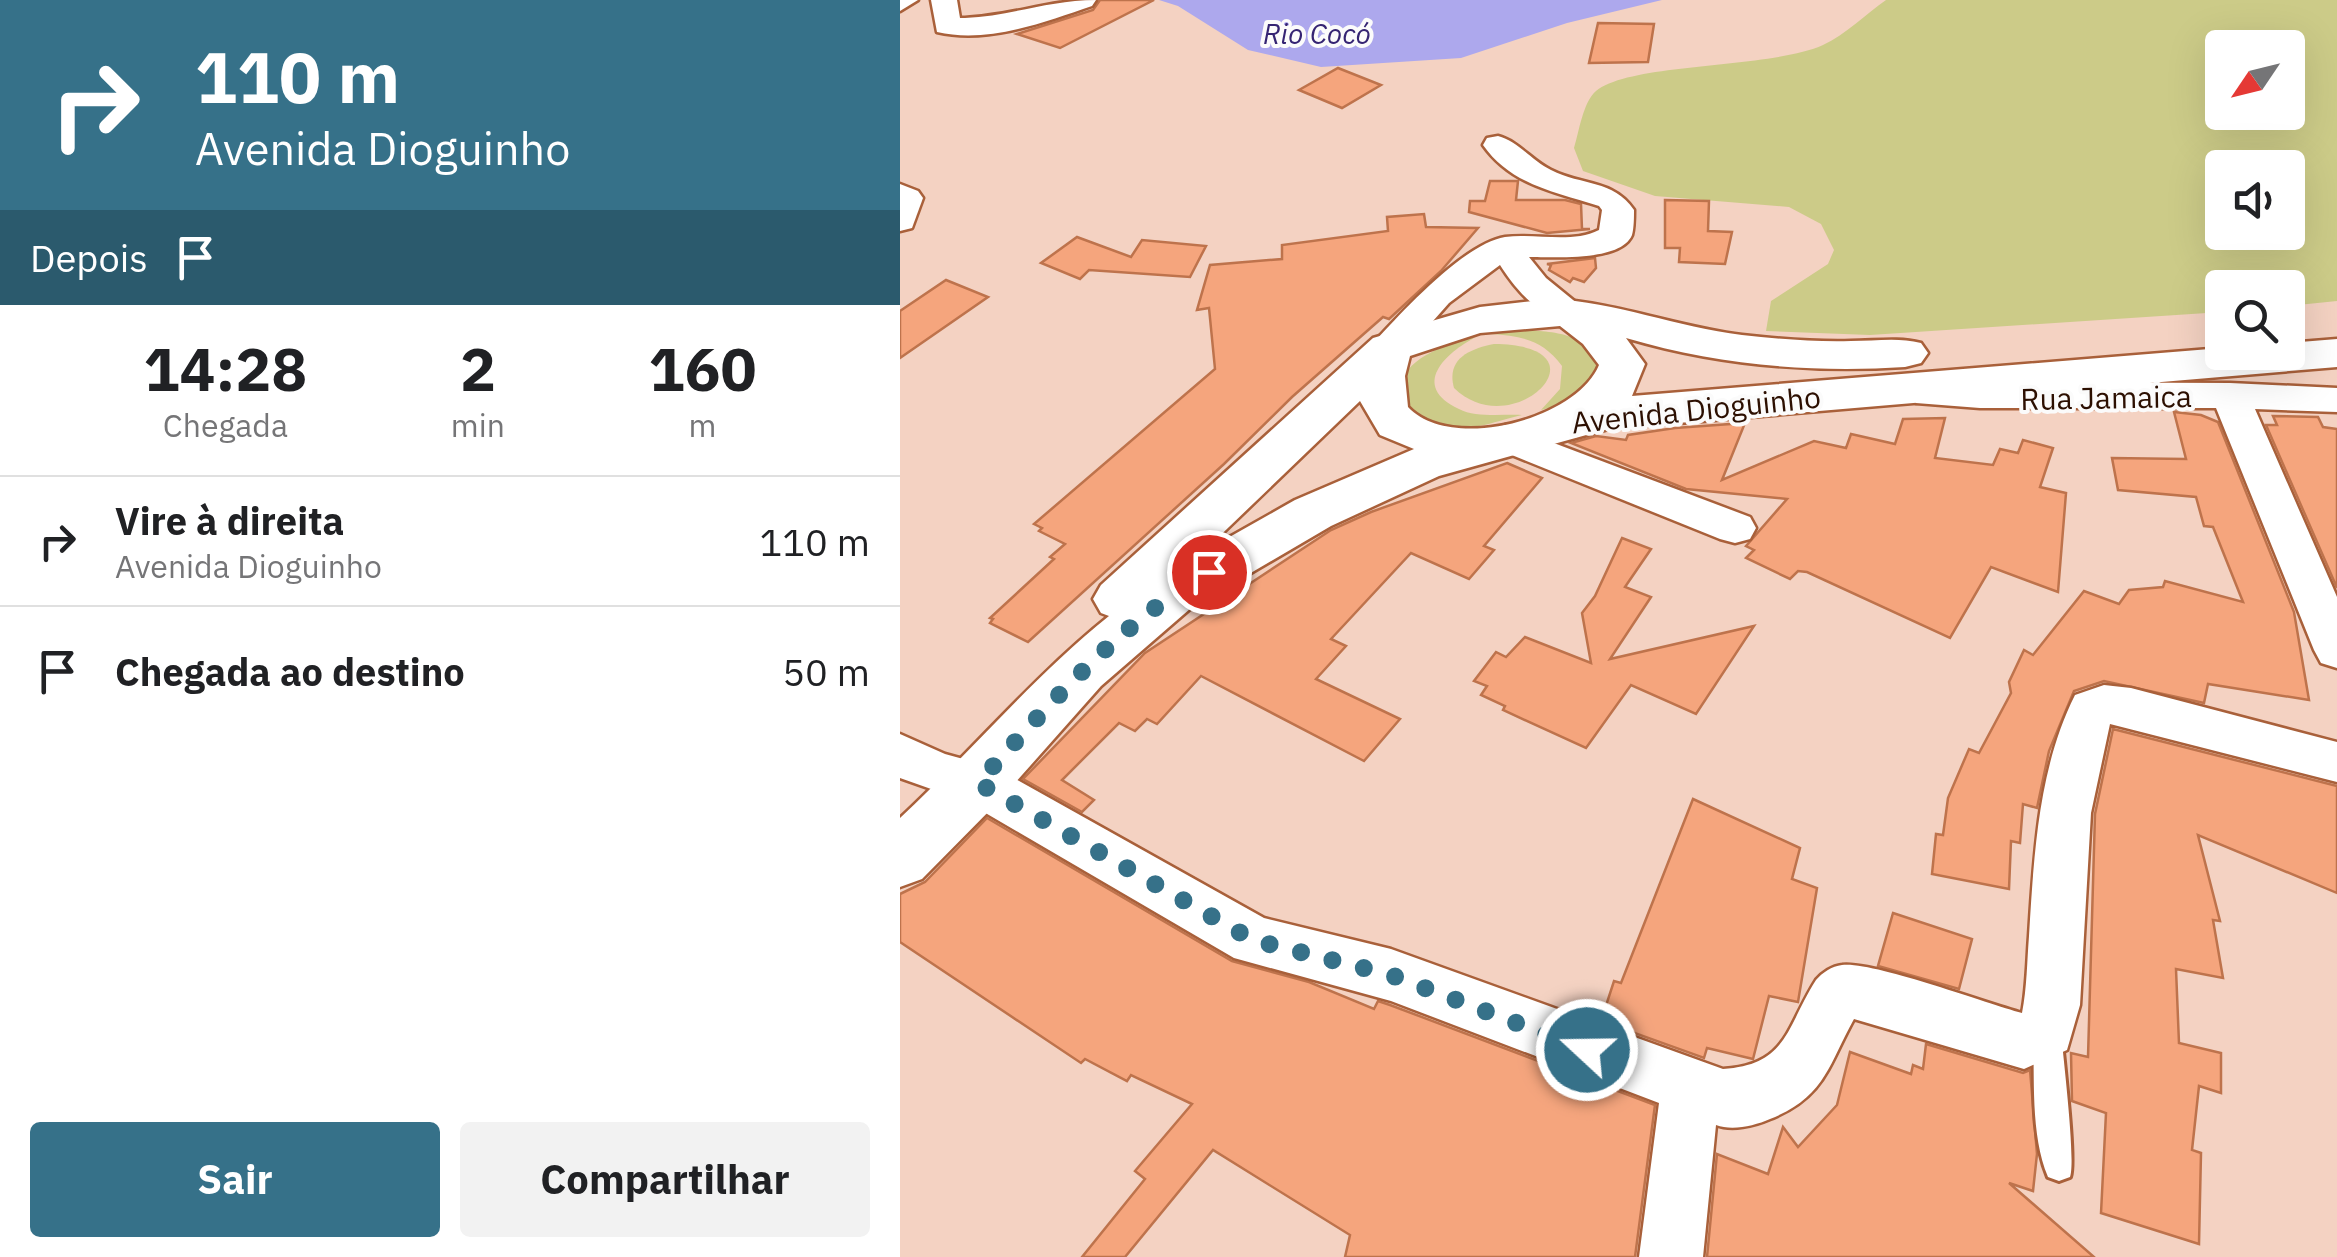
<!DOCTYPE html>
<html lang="pt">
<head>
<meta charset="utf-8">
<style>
  :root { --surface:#fff; --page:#f2f2f2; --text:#202124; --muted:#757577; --line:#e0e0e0; --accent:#367189 }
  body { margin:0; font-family:"IBM Plex Sans",sans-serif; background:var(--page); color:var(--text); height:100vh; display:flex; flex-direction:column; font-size:38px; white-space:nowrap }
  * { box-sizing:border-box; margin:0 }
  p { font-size:32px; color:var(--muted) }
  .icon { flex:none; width:55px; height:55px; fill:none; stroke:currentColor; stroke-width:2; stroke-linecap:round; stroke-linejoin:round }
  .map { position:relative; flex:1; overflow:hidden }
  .panel { display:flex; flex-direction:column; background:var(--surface); width:900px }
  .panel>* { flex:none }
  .hud { background:#367189; color:#fff; overflow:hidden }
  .needle { width:65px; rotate:235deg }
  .fabs { position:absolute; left:1305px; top:30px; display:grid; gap:20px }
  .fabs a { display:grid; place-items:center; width:100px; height:100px; border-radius:10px; background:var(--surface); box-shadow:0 10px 40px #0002; font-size:50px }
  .pin { position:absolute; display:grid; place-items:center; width:85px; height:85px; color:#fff; margin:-42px; border:5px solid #fff; border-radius:50%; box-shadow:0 2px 10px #0007 }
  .me { position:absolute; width:110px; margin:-55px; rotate:291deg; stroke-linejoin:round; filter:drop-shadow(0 0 8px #0008) }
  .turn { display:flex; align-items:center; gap:35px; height:210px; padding:0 30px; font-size:45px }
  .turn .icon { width:130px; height:130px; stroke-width:2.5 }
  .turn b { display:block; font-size:70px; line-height:85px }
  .then { display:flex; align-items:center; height:95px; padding:0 30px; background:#0003; gap:20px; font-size:38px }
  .eta { display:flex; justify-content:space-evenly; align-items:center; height:170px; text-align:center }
  .eta b { font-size:60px; font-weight:700; line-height:70px }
  .action { display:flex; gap:20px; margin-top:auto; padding:20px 30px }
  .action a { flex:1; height:115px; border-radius:10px; background:var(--accent); color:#fff; font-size:40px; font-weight:700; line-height:115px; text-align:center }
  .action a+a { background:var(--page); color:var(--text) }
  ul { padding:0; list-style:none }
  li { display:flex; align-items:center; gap:30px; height:130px; padding:0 30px; border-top:2px solid var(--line) }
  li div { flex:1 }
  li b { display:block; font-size:38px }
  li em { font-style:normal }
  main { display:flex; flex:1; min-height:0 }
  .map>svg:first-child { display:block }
</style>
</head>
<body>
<main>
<section class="panel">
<div class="hud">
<div class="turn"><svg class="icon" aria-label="right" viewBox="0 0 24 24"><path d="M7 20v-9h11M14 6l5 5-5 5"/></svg><div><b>110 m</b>Avenida Dioguinho</div></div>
<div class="then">Depois<svg class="icon" aria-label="arrive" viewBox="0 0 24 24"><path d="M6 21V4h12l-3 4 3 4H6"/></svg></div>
</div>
<div class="eta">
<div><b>14:28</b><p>Chegada</p></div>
<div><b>2</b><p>min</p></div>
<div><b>160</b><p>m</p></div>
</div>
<ul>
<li><svg class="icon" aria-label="right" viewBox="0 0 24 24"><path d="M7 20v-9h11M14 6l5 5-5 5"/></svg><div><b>Vire à direita</b><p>Avenida Dioguinho</p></div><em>110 m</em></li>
<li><svg class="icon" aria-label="arrive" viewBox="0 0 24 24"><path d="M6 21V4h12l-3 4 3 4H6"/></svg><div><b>Chegada ao destino</b></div><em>50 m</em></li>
</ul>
<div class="action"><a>Sair</a><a>Compartilhar</a></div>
</section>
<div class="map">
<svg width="1437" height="1257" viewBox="0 0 1437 1257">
  <rect width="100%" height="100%" fill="#f4d2c2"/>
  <!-- green -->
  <g fill="#cccb88" fill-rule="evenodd">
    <path d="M986,0h451v301l-49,5v-18h-66v24l-352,23 -104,-4 5,-30 57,-37 6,-14 -13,-26 -32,-17 -134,-11 -72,-25 -9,-23c5,-16 9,-46 22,-57 35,-29 174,-22 227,-46 22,-10 43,-31 63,-45zM1322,48h66v64h-66zM1322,168h66v64h-66z"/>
    <path d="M613,330c32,1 84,0 86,43l-31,30 -27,7 19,-21 2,-23c-19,-26 -40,-30 -71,-32z"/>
    <path d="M576,337c-31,16 -66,49 -17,72 17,9 44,5 63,6 -52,13 -68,25 -116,-6 -1,-7 -5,-18 -4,-25 3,-27 52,-43 74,-47z"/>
    <path d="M594,344c120,1 19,102 -40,44 -8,-29 15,-39 40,-44z"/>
  </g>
  <!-- water -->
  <path fill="#ada8ed" d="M259,0h503l-95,23 -106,35 -140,9 -73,-17 -70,-44z"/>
  <!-- building -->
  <g fill="#f5a57d" stroke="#be734c" stroke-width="2.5">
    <path d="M200,0h54l-94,48 -43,-14 76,-24z"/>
    <path d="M698,23l56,1 -6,38 -59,1z"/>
    <path d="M438,68l43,17 -39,23 -43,-18z"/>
    <path d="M590,181h28l-2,19h49l16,4 1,25h8l-43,4 -78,-21 1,-11h15z"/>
    <path d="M765,200l44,1 -1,30 24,1 -7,32 -46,-2 1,-14h-15z"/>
    <path d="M524,214l2,13 52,1 -37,43 -52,48 -6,-2 -91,80 -68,67 -196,178 -38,-19 3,-4 -3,-1 64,-59 -4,-2 15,-13 -26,-13 3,-3 -8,-4 181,-155 -6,-61 -12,2 13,-45 72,-6v-14l106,-14 -1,-14z"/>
    <path d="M177,237l54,20 11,-17 64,6 -16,31 -101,-7 -9,9 -39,-16z"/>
    <path d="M695,258l1,10 -12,14 -11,-4 -3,4 -21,-12 2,-5 -4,-1z"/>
    <path d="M46,280l42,17 -88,61v-47z"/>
    <path d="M1274,412l27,3 17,7 76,190 15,88 -101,-16 -4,19 -100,-22 -30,10 -25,60 -12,57 -14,-4 -3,39 -9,-2 -2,48 -77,-15 4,-40 7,1 5,-37 21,-49 10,4 32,-60 -2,-11 15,-32 9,5 51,-64 35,13 10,-14 34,-3 2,-6 78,21 -30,-75 -9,-1 -8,-29 -78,-7 -6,-32 74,1z"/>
    <path d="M1373,416l45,1 5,10 14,2v159l-71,-163h11z"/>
    <path d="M1045,418l-10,40 58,7 7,-16 18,4 5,-13 30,8 -13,39 26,6 -8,99 -67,-25 -41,71 -143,-66 -9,-1 -8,8 -44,-21 8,-8 -8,-4 41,-47 -101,-10 -115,-46 25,-7 30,4 2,-5 47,-7 70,-5 -23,57 92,-39 32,7 5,-14 44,10 8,-25z"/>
    <path d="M607,463l35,15 -58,68 10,4 -25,29 -58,-26 -80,86 15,7 -30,33 84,40 -36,42 -163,-85 -44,48 -10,-5 -12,12 -16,-8 -57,57 32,20 -12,12 -59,-33 122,-126 186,-123 40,-18z"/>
    <path d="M722,538l29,11 -26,38 26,10 -41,62 144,-33 -58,88 -65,-29 -45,63 -83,-38 2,-4 -24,-11 6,-9 -13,-5 22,-29 10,5 19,-20 66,26 -9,-50 13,-17z"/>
    <path d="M1213,729l224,57v107l-139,-58 22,86 -7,-1 10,58 -47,-9 3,74 42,10v40l-22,-7 -7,64 9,3 -2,91 -98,-31 5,-100 -34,-12 -1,-48 17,4 7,-243z"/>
    <path d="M793,799l107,49 -8,31 25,9 -19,114 -29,-6 -16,63 -46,-11 -3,10 -103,-37 13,-40 7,2z"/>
    <path d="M87,818l245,143 77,21 65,27 4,-8 12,4 265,100 -20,152h-290l5,-22 -137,-85 -88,107h-43l63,-78 -10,-8 57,-67 -61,-29 -4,6 -42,-22 -4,4 -181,-121v-48l25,-12z"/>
    <path d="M993,913l79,26 -13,50 -81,-23z"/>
    <path d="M1026,1044l97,29 7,-3 7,84 -4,37 -24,-8 85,74h-387l10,-103 51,20 15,-47 15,20 39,-42 13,-53 61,22 2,-9 10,4z"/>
  </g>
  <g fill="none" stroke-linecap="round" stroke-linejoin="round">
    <defs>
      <path id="lane" d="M1147,1017l10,4 4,10c2,26 15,130 9,146l-11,4 -11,-4c-18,-43 -13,-100 -15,-146l4,-10z"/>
      <g id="street">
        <path d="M0,0h18l-18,11z"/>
        <path d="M31,0h26l3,18h5c46,-2 84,-18 131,-18l-4,6c-47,16 -104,38 -155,26z"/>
        <path d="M598,136c20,5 34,25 53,34 31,16 62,9 83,40 0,7 0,18 -2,25 -11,27 -80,22 -103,22l17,21 43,35 -5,8c-35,8 -67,-29 -84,-56l-51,38 -47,53 -13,3 -13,-3 -5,-8 5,-8c28,-30 88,-96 129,-103 31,-4 66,7 94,-7l3,-20 -3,-4c-44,-14 -88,-21 -116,-61l4,-7z"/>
        <path d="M0,184l18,7 5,7 -11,30 -12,3z"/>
        <path d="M1029,382l301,1 107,5v24l-82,-3 82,188v71l-16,-5 -7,-13 -98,-242h-236l-64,-5 -6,-9 6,-9z"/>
        <path d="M606,425l244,92 6,11 -6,11 -15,4 -15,-4 -228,-92 -6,-9 6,-9z"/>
        <path d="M1204,685l27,3 206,54v40l-227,-58 -19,89 -11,192 -13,45 -43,19 -170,-50c-26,47 -29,78 -84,100 -16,7 -38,12 -54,6l-13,132h-64l20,-154 -268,-102 -157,-43 -269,-157 -65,-23v-44l45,20 51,14 268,150 127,31 332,120c65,-4 63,-42 93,-89 6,-7 16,-14 26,-15 30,-4 143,38 180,48 5,-25 5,-52 7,-77 5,-81 9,-167 46,-241z"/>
      </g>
      <path id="primary" d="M651,299c65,3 126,28 191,36 36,4 73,7 109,6 24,0 47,-4 70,2l7,10 -7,10 -16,4c-95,6 -188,-2 -279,-29l19,26 -13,32 590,-48v4h66v-9l49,-4v28l-729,62 -169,47 -108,50 -140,82 -90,78 -102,115 -77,78 -22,8v-69c71,-66 133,-141 209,-202l-8,-3 -8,-14 8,-14 272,-247 107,-31zM660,326l23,18 16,21c-22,54 -148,88 -191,42l-3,-31 5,-20 70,-23zM460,401l20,34 34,14 -119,51 -92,52z"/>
    </defs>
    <!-- lane casing -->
    <use href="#lane" stroke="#a9603a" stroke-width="6"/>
    <!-- street casing -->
    <use href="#street" stroke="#a9603a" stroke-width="5"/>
    <!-- primary casing -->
    <use href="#primary" stroke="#a9603a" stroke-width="5"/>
    <!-- lane -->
    <use href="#lane" fill="#fff" fill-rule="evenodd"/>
    <!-- street -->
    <use href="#street" fill="#fff" fill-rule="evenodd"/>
    <!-- primary -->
    <use href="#primary" fill="#fff" fill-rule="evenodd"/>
  </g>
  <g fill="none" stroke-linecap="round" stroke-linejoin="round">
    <!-- route -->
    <path stroke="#367189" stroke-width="18" stroke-dasharray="0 32.4" d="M309,572c-93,54 -160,133 -231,211l275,157 138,35 196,75"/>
  </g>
  <g text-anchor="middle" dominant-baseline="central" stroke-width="8" stroke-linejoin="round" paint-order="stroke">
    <!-- far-water labels -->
    <g font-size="28" font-style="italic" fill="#352473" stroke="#fbfbfb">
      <text x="417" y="33">Rio Cocó</text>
    </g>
    <!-- street labels -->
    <g font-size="30" fill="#2c0f01" stroke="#fbfbfb">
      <text transform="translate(1206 397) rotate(-1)">Rua Jamaica</text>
      <text transform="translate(796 409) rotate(-6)">Avenida Dioguinho</text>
    </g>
  </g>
</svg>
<div class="fabs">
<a><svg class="needle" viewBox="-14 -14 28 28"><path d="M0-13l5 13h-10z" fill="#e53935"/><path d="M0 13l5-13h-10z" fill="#757577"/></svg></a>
<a><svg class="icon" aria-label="sound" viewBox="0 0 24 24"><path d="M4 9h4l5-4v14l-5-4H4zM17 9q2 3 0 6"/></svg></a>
<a><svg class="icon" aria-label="search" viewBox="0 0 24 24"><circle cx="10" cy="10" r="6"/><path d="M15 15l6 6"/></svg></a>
</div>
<div class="pin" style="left:309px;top:572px;background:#d93025"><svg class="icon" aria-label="arrive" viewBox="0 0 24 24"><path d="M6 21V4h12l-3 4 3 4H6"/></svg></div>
<svg class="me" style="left:687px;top:1050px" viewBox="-20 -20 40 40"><circle r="17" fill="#367189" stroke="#fff" stroke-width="3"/><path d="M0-11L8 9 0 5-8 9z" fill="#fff"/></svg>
</div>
</main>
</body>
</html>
